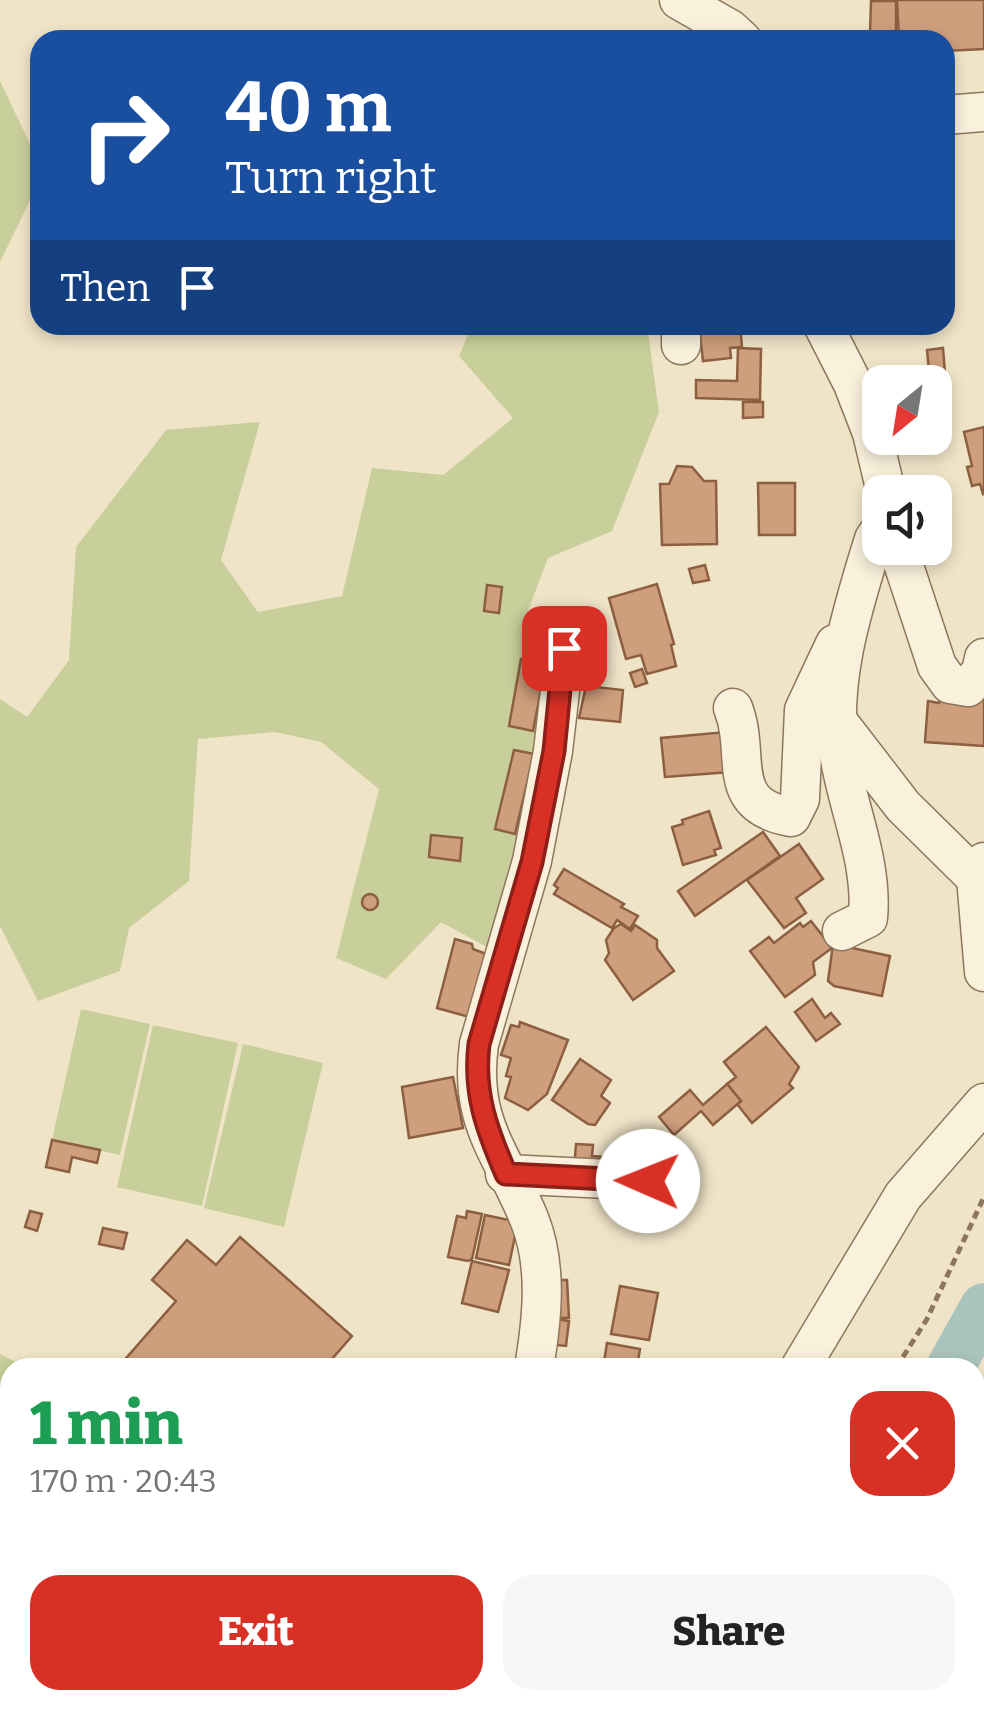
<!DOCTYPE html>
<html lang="en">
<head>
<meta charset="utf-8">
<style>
  :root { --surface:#fff; --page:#f6f6f6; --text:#222; --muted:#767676; --accent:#d93025 }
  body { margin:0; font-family:Bitter,serif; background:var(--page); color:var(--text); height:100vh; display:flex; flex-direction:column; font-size:38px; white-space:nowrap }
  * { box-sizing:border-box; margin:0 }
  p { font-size:32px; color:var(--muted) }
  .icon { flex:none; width:55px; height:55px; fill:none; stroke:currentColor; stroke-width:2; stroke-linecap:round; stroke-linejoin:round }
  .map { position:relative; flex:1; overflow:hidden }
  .drawer { position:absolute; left:0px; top:1358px; width:985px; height:352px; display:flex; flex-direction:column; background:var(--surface); border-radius:30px 30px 0 0; box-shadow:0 5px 15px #0003 }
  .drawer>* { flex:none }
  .hud { position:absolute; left:30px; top:30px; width:925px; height:305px; border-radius:30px; box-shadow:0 5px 15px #0003; background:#1a4fa0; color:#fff; overflow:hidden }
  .needle { width:65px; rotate:210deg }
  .buttons { position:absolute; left:862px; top:365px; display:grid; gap:20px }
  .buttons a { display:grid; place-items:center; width:90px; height:90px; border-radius:20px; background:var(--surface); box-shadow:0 5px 15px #0003; font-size:50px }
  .pin { position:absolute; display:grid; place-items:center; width:85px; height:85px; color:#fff; margin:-42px; border-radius:20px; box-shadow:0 5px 15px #0006 }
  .me { position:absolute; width:110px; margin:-55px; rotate:271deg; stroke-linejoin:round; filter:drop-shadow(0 0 8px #0008) }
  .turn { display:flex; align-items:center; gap:35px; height:210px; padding:0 30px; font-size:45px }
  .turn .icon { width:130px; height:130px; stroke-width:2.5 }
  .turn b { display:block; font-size:70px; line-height:85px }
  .then { display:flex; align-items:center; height:95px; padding:0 30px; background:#0003; gap:20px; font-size:38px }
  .round { display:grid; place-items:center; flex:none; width:105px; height:105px; border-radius:30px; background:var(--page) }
  .headline { display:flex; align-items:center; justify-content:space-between; height:170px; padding:0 30px }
  h1 { font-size:60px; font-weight:800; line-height:75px; color:#1e9e55 }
  .cta { display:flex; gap:20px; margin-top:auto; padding:20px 30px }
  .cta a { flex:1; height:115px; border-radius:30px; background:var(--accent); color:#fff; font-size:40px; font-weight:800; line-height:115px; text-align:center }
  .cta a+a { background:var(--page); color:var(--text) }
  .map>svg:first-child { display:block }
</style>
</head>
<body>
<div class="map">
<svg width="984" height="1709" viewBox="0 0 984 1709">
  <rect width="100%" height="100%" fill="#f0e4c8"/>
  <!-- green -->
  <g fill="#c9cf9b">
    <path d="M0,81l40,84v15l-40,82z"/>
    <path d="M472,325h175l12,87 -47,119 -64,27 -25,66 35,87 -53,246 -64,-35 -55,57 -50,-21 43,-169 -58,-47 -46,-10 -77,7 -9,142 -60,47 -9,43 -82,30 -38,-75v-227l27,18 42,-57 7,-113 90,-117 94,-8 -39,138 37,52 84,-16 30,-128 71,7 70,-57 -54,-62z"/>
    <path d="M81,1009l69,15 -30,131 -68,-15z"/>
    <path d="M153,1025l85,18 -36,163 -85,-19z"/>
    <path d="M243,1044l80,19 -39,164 -80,-19z"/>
    <path d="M0,1354l25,13 -15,1v133l-10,2z"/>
  </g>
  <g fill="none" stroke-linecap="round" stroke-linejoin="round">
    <!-- river -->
    <g stroke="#a9c4bc" stroke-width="48">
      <path d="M950,1368l34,-61"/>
      <path d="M721,1709l4,-9"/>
    </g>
  </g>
  <!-- building -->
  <g fill="#cf9f7d" stroke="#8d5f41" stroke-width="2.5">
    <path d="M897,0h87v49l-39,2v-11h-46z"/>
    <path d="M871,1h25v31h-26z"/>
    <path d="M699,325h41l2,22 -12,1 1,10 -28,3z"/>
    <path d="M738,348l23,1 -1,51 -64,-2v-18l41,1z"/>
    <path d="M943,348l3,37 -11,1v-4h-5l-3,-32z"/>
    <path d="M743,402h20v15l-20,1z"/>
    <path d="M984,427v66l-1,1 -3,-10 -8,2 -5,-19 5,-1 -8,-34z"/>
    <path d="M677,466l15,1 12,14h12l1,63 -55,1 -2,-61h9z"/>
    <path d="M758,483h37v52h-36z"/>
    <path d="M705,565l4,15 -16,3 -4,-14z"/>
    <path d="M657,584l17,60 -3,1 5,21 -29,8 -6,-19 -15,4 -17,-61z"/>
    <path d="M487,585l15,2 -3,26 -15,-2z"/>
    <path d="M521,659l25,5 -13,67 -24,-5z"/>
    <path d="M642,669l5,14 -12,4 -5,-14z"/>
    <path d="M586,686l37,4 -3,32 -41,-4z"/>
    <path d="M943,692l41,4v50l-59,-4 3,-41 11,2z"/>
    <path d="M726,732l4,40 -65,5 -4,-39z"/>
    <path d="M514,750l20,4 -19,80 -20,-5z"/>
    <path d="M709,811l12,37 -7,2 2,5 -33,10 -11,-38 11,-3 -1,-4z"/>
    <path d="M763,832l17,24 -85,60 -17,-25z"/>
    <path d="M431,835l31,3 -2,23 -31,-4z"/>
    <path d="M799,844l24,35 -27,19 10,15 -22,15 -37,-48z"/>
    <path d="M564,869l60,35 -3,3 17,9 -8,13 -13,-9 -5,8 -58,-34 4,-6 -4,-3z"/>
    <circle cx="370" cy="902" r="8"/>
    <path d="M811,921l21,27 -19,14 2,13 -30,22 -35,-46 19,-14 5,6 26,-20 3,4z"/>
    <path d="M621,924l10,7 4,-6 22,15v8l17,23 -41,29 -28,-40 4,-7 -3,-13 8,-12z"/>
    <path d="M455,939l17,5 1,5 16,6 -16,63 -36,-10z"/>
    <path d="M833,944l57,12 -8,40 -48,-10 -6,-5z"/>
    <path d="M812,999l13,19 6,-5 9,11 -24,17 -21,-29z"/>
    <path d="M520,1022l48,18 -21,54 -19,16 -23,-12 6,-21 -5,-1 5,-18 -10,-3 10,-30 8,2z"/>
    <path d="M766,1027l33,40 -10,17 4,4 -41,35 -15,-19 4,-3 -14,-17 9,-7 -12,-15z"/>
    <path d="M580,1059l31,21 -10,16 9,7 -15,22 -7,-1 -36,-24z"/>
    <path d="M453,1077l10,51 -54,10 -7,-51z"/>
    <path d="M727,1084l14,17 -28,24 -12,-14 -27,24 -15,-18 31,-27 13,15z"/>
    <path d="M52,1140l48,10 -3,13 -25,-6 -3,15 -23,-5z"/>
    <path d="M576,1144l17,1 -1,11 41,3 -1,14 -58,-4z"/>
    <path d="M30,1211l12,3 -5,17 -12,-4z"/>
    <path d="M467,1211l15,3 -10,45 -4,2 -20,-4 9,-41 9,2z"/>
    <path d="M485,1215l33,7 -9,43 -33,-7z"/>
    <path d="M103,1228l24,5 -4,16 -24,-5z"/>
    <path d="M240,1237l112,99 -28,32h-75l-4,-4 -2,4h-118l-4,-4 55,-63 -24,-21 35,-40 29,25z"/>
    <path d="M472,1261l37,9 -11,42 -36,-9z"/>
    <path d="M551,1280h16l2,38h-16z"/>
    <path d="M620,1286l38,7 -9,47 -38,-6z"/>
    <path d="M551,1318l18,3 -3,25 -19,-2z"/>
    <path d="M607,1343l33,6 -3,18 -33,-5z"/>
    <path d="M10,1557v54l-6,1 -4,-54z"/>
    <path d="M298,1700h82l-6,9h-63z"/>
    <path d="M505,1700h42l-3,4 7,5h-33z"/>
  </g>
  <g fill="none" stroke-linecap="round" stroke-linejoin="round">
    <defs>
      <g id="minor">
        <path d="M679,0l51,29 12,11"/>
        <path d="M945,115l39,-3"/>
        <path d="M823,325l30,59 19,49 14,59"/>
        <path d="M681,345v-20"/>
        <path d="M898,548l39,118 13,18 18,3 13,-15 3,-14"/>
        <path d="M733,708c19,47 -11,97 58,109l9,-18 4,-89 31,-66"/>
        <path d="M836,719l67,87 73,72"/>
        <path d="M984,862l-8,16 8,94"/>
        <path d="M842,931l26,-13c5,-55 -19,-106 -28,-159 -12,-75 12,-149 34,-220l6,-9"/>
        <path d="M505,1174l143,7 17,-7"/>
        <path d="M534,1368c8,-48 14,-101 -4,-147 -27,-68 -62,-97 -51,-177l53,-183 21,-110 12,-103"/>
        <path d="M800,1368l103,-172 81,-93"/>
        <path d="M578,1700l5,9"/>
        <path d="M246,1709l7,-9"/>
        <path d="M623,1709l3,-9"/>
      </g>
    </defs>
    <!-- minor casing -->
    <use href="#minor" stroke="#8d765c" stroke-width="41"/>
    <!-- path -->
    <g stroke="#8d765c" stroke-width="5" stroke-dasharray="8 5" stroke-linecap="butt">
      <path d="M896,1368l31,-49 57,-122"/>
      <path d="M673,1709l3,-9"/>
    </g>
    <!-- minor -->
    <use href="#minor" stroke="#faf1dc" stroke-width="38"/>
  </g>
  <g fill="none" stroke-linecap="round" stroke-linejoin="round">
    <defs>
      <path id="route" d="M564,648l-10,103 -22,111 -53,182c-6,49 8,86 27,130l142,7"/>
    </defs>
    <!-- route casing -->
    <use href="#route" stroke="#8d1f18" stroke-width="25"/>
    <!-- route -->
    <use href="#route" stroke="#d93025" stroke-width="18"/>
  </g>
</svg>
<div class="buttons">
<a><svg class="needle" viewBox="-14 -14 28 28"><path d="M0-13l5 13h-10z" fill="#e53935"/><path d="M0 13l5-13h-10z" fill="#767676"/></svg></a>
<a><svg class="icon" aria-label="sound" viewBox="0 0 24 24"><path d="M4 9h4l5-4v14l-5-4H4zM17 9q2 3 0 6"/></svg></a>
</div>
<div class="pin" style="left:564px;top:648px;background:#d93025"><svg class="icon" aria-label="arrive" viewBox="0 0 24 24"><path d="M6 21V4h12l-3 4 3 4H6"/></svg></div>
<svg class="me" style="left:648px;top:1181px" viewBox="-20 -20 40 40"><circle r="19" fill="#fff"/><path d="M0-13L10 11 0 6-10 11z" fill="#d93025"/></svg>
<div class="hud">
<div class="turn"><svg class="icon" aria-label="right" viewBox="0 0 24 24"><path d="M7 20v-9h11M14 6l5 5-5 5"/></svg><div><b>40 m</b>Turn right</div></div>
<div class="then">Then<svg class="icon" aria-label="arrive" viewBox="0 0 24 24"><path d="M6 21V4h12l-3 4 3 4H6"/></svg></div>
</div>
<section class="drawer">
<div class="headline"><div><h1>1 min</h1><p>170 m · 20:43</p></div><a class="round" style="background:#d93025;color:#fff"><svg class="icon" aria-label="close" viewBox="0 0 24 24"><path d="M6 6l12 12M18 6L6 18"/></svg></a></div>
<div class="cta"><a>Exit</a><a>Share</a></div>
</section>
</div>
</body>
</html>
